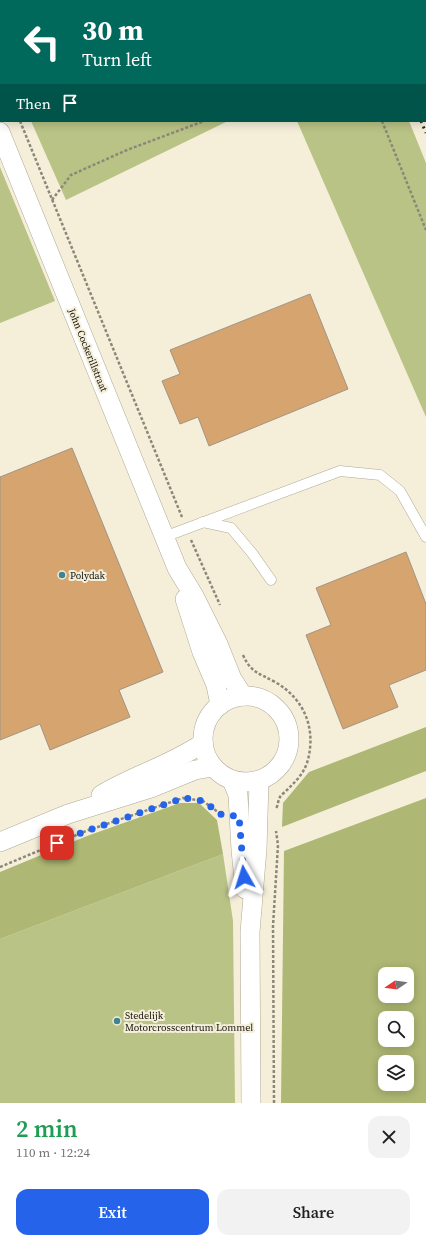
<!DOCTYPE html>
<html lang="en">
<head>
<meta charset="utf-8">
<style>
  :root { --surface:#fff; --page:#f2f2f2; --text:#202124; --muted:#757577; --accent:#2563eb }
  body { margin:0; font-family:"Source Serif 4",serif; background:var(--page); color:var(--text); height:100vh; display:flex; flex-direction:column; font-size:15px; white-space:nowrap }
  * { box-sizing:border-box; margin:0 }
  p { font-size:13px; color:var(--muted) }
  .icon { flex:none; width:22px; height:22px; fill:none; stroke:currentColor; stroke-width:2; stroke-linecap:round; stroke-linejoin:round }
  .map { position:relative; height:1103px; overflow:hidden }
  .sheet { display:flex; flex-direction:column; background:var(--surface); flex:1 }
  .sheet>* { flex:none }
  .guide { position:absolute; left:0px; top:0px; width:426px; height:122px; box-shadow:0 2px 10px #0003; background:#00695c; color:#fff; overflow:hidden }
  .needle { width:26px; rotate:257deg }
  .controls { position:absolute; left:378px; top:967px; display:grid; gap:8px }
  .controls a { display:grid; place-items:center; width:36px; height:36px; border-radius:8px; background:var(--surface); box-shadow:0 2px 10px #0003; font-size:20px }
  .pin { position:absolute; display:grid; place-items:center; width:34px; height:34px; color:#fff; margin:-17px; border-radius:8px; box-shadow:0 2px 6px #0006 }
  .me { position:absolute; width:44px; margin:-22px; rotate:354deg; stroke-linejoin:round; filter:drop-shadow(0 0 3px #0008) }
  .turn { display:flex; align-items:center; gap:14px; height:84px; padding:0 16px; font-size:18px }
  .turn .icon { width:52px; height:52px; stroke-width:2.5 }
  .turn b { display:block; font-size:28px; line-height:34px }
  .then { display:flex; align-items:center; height:38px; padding:0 16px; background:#0003; gap:8px; font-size:15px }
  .round { display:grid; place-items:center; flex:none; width:42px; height:42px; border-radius:12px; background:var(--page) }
  .head { display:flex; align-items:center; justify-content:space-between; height:68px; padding:0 16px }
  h1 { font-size:24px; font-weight:600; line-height:30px; color:#1e9e55 }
  .primary-button { display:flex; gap:8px; margin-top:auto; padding:8px 16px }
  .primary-button a { flex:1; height:46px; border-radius:12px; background:var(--accent); color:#fff; font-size:16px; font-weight:600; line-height:46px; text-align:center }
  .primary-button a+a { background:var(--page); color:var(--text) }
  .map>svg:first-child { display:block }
</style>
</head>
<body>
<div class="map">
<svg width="426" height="1103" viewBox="0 0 426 1103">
  <rect width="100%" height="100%" fill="#f5efda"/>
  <!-- green -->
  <g fill="#bac386">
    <path d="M0,0h359v1h-358l-1,61z"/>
    <path d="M31,121h197l-162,79z"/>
    <path d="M297,121h112l17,42v254z"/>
    <path d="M0,167l55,134 -55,22z"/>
    <path d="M223,854l10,67 2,182h-235v-164z"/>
  </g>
  <!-- forest -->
  <g fill="#aeb773" fill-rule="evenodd">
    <path d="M380,0h46v113l-1,-112z"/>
    <path d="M426,727v44l-144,56 1,-24 26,-31z"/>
    <path d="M426,798v305h-145l3,-252zM385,974h22v22h-22zM385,1018h22v22h-22zM385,1062h22v22h-22z"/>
    <path d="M180,803h19l18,17 6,34 -223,85v-67l87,-36z"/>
  </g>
  <!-- building -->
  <g fill="#d5a46f" stroke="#a29484">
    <path d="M310,294l38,95 -139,57 -11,-29 -18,7 -18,-43 18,-7 -10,-24z"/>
    <path d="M72,448l91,224 -44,18 11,27 -80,33 -10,-26 -40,16v-263z"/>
    <path d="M406,552l20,52v66l-37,15 9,22 -55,22 -37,-94 25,-10 -15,-37z"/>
  </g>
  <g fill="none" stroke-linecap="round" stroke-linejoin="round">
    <defs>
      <g id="service">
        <path d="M203,522l28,6 21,25 19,27"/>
        <path d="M164,537l176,-66 40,4 20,16 26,46"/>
      </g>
      <g id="minor">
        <path d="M0,132l177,436 17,28 24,48 14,35 11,17"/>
        <path d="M185,599l17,53 14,33 4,20"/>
        <circle cx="246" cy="739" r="43"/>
        <path d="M232,780l6,15 3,55 4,39"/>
        <path d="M101,795c33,-20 70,-30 102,-52"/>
        <path d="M0,842l68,-28 83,-26 44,-18 18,-3"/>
        <path d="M251,1103l-1,-171 7,-83 2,-68"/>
      </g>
    </defs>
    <!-- service casing -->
    <use href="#service" stroke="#aea995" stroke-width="11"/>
    <!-- minor casing -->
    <use href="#minor" stroke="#aea995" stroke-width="20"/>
    <!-- path -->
    <g stroke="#8c8879" stroke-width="2.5" stroke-dasharray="3 2" stroke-linecap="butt">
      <path d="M319,0v1"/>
      <path d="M83,1l1,-1"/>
      <path d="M1,65v5"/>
      <path d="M20,121l162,396"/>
      <path d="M382,121l44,109"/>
      <path d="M52,200l19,-25 56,-25 77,-29"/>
      <path d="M191,540l29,65"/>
      <path d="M243,655c8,18 16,18 32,27 30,17 42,48 32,81 -4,11 -11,18 -18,25 -3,3 -7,6 -9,9 -2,3 -2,8 -4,12"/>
      <path d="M0,867l86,-36 97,-33 20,3 19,14"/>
      <path d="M274,1103l-1,-177 5,-81 -2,-14"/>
    </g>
    <!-- service -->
    <use href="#service" stroke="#fff" stroke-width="10"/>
    <!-- minor -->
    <use href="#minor" stroke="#fff" stroke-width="19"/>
    <!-- rail -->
    <g stroke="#302d24" stroke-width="3" stroke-dasharray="2 4" stroke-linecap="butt">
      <path d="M372,0v1"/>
      <path d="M421,121l5,12"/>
    </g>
  </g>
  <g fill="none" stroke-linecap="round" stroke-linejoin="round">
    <!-- route -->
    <path stroke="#2563eb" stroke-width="7" stroke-dasharray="0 12.6" d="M57,843l29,-12 98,-33 19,3 19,14 17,1 5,61"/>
  </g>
  <!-- markers -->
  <g fill="#3f8492" stroke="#f5efda" stroke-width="1.5">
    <circle cx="62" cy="575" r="4"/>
    <circle cx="117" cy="1021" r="4"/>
  </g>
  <g text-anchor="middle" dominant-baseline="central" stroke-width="4" stroke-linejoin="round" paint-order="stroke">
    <!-- street labels -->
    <g font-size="10" fill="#110f08" stroke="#f5efda">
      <text transform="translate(88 350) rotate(68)">John Cockerillstraat</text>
    </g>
    <!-- poi labels -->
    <g font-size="10" fill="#110f08" stroke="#f5efda" text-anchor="start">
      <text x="70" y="575">Polydak</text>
      <text x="125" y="1015">Stedelijk<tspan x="125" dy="12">Motorcrosscentrum Lommel</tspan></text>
    </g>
  </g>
</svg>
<div class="controls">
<a><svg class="needle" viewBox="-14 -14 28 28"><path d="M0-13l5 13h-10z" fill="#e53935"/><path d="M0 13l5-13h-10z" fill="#757577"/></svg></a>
<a><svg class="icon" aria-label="search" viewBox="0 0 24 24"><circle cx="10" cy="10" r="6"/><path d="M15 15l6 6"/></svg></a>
<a><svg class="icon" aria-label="layers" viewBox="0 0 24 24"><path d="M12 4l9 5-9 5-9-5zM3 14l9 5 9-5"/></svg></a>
</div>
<div class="pin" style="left:57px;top:843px;background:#d93025"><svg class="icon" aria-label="arrive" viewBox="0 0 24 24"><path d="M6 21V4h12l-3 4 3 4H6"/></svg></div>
<svg class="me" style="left:244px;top:877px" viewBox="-20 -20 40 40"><path d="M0-17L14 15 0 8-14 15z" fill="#2563eb" stroke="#fff" stroke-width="4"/></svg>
<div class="guide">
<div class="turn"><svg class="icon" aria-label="left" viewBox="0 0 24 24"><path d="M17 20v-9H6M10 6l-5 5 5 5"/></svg><div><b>30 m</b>Turn left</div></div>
<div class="then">Then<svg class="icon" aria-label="arrive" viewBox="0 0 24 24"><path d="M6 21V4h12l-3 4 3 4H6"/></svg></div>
</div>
</div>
<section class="sheet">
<div class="head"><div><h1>2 min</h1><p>110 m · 12:24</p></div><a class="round"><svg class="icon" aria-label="close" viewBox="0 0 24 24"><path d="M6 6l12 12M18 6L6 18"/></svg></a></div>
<div class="primary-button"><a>Exit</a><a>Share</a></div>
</section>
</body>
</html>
